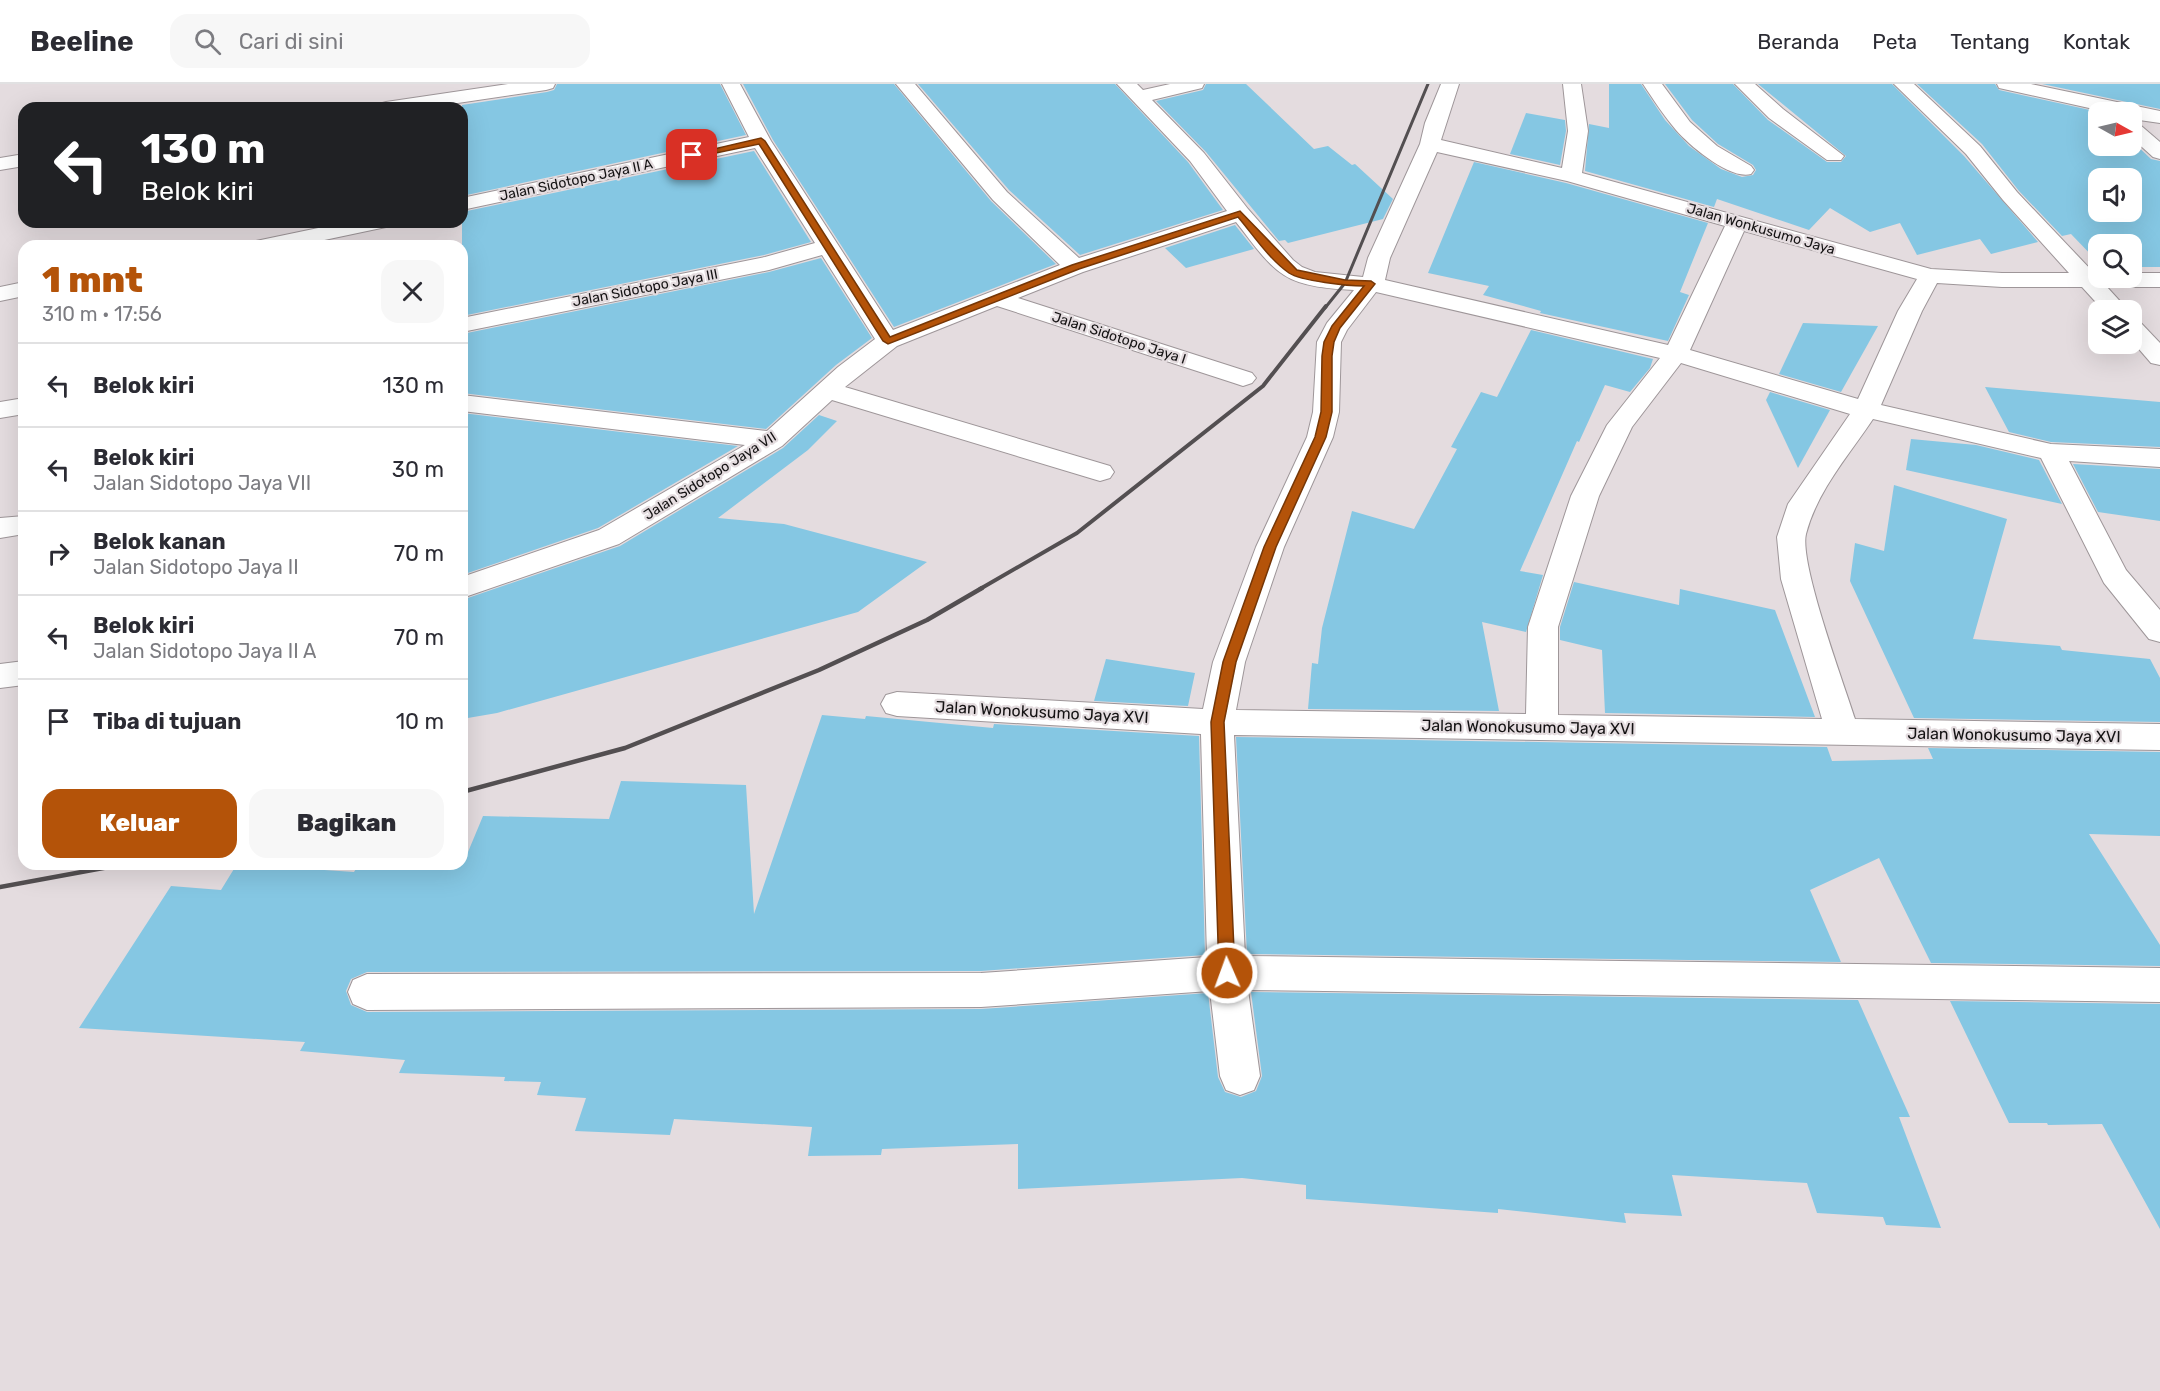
<!DOCTYPE html>
<html lang="id">
<head>
<meta charset="utf-8">
<style>
  :root { --surface:#fff; --page:#f7f7f7; --text:#2b2b33; --muted:#7c7c81; --line:#e1e1e2; --accent:#b45309 }
  body { margin:0; font-family:Rubik,sans-serif; background:var(--page); color:var(--text); height:100vh; display:flex; flex-direction:column; font-size:22px; white-space:nowrap }
  * { box-sizing:border-box; margin:0 }
  p { font-size:20px; color:var(--muted) }
  .icon { flex:none; width:33px; height:33px; fill:none; stroke:currentColor; stroke-width:2; stroke-linecap:round; stroke-linejoin:round }
  .map { position:relative; flex:1; overflow:hidden }
  .sheet { position:absolute; left:18px; top:156px; width:450px; height:630px; display:flex; flex-direction:column; background:var(--surface); border-radius:18px; box-shadow:0 6px 24px #0002 }
  .sheet>* { flex:none }
  .guide { position:absolute; left:18px; top:18px; width:450px; height:126px; border-radius:18px; box-shadow:0 6px 24px #0002; background:#202124; color:#fff; overflow:hidden }
  .needle { width:39px; rotate:98deg }
  .fabs { position:absolute; left:2088px; top:18px; display:grid; gap:12px }
  .fabs a { display:grid; place-items:center; width:54px; height:54px; border-radius:12px; background:var(--surface); box-shadow:0 6px 24px #0002; font-size:30px }
  .pin { position:absolute; display:grid; place-items:center; width:51px; height:51px; color:#fff; margin:-26px; border-radius:12px; box-shadow:0 3px 9px #0006 }
  .me { position:absolute; width:66px; margin:-33px; rotate:358deg; stroke-linejoin:round; filter:drop-shadow(0 0 4px #0008) }
  .turn { display:flex; align-items:center; gap:21px; height:126px; padding:0 24px; font-size:27px }
  .turn .icon { width:78px; height:78px; stroke-width:2.5 }
  .turn b { display:block; font-size:42px; line-height:51px }
  .round { display:grid; place-items:center; flex:none; width:63px; height:63px; border-radius:18px; background:var(--page) }
  .overview { display:flex; align-items:center; justify-content:space-between; height:102px; padding:0 24px }
  h1 { font-size:36px; font-weight:800; line-height:45px; color:var(--accent) }
  .button { display:flex; gap:12px; margin-top:auto; padding:12px 24px }
  .button a { flex:1; height:69px; border-radius:18px; background:var(--accent); color:#fff; font-size:24px; font-weight:800; line-height:69px; text-align:center }
  .button a+a { background:var(--page); color:var(--text) }
  ul { padding:0; list-style:none }
  li { display:flex; align-items:center; gap:18px; height:84px; padding:0 24px; border-top:2px solid var(--line) }
  li div { flex:1 }
  li b { display:block; font-size:22px }
  li em { font-style:normal }
  header { display:flex; align-items:center; gap:36px; box-sizing:border-box; height:84px; padding:0 30px; background:var(--surface); border-bottom:2px solid var(--line) }
  header strong { font-size:28px }
  nav { display:flex; gap:33px; margin-inline-start:auto; font-size:21px }
  .search { width:420px; height:54px; background:var(--page); display:flex; align-items:center; gap:15px; box-sizing:border-box; padding:0 21px; border-radius:18px; color:var(--muted); font-size:22px }
  .map>svg:first-child { display:block }
</style>
</head>
<body>
<header>
<strong>Beeline</strong>
<div class="search"><svg class="icon" aria-label="search" viewBox="0 0 24 24"><circle cx="10" cy="10" r="6"/><path d="M15 15l6 6"/></svg>Cari di sini</div>
<nav><a>Beranda</a><a>Peta</a><a>Tentang</a><a>Kontak</a></nav>
</header>
<div class="map">
<svg width="2160" height="1307" viewBox="0 0 2160 1307">
  <rect width="100%" height="100%" fill="#e4dcdf"/>
  <!-- building -->
  <g fill="#85c7e3" fill-rule="evenodd">
    <path d="M557,0h163l26,51 -284,61v-91l85,-13 7,-2z"/>
    <path d="M743,0h151l97,117 65,63 -162,63 -121,-187z"/>
    <path d="M918,0h197l73,78 35,48 -143,45 -71,-65z"/>
    <path d="M1206,0h40l68,65 14,-3 24,19 3,-1 38,35 -10,20 -95,24 -3,-3 -6,1 -73,-89 -50,-51 47,-11z"/>
    <path d="M1609,0h32l24,36 24,26 32,23 21,8 11,-2 3,-5 -3,-5 -35,-21 -26,-24 -27,-36h68l35,36 59,42h14l5,-6 -88,-72h134l72,72 74,86 -47,12 -11,-15 -63,16 -17,-32 -30,9 -40,-24 -21,22 -92,-31 -3,8 -129,-36 4,-47 20,4z"/>
    <path d="M1917,0h78l4,6 100,22 -1,34h34v-5l19,18 9,2v106h-28v-23h-34v18l-27,-28 -9,2 -43,-45 -37,-47zM2098,94h34v34h-34z"/>
    <path d="M2042,0h118v25z"/>
    <path d="M1526,29l39,7 1,11 -6,34 -50,-11z"/>
    <path d="M754,67l57,91 -47,13 -302,61v-104z"/>
    <path d="M1474,78l92,21 142,40 -28,69 9,3 -21,46 -128,-28 1,-2 -58,-16 6,-9 -61,-13z"/>
    <path d="M1235,141l19,24 -68,19 -21,-20z"/>
    <path d="M821,174l51,80 -36,27 -70,64 -304,-36v-59l307,-62z"/>
    <path d="M1803,239l75,3 -37,66 -62,-18z"/>
    <path d="M1531,246l122,29 -3,9 -20,24 -25,-7 -26,57 -2,-1 -57,130 23,4 -17,57 -44,-10 17,89 -191,-2 4,-46 6,1 4,-36 30,-117 62,18 43,-80 -6,-2 30,-55 16,5z"/>
    <path d="M1985,303l175,15v45l-109,-5 -42,-10z"/>
    <path d="M1770,308l60,18 -32,58 -32,-68z"/>
    <path d="M462,329l276,33 -140,82 -136,47z"/>
    <path d="M819,331l18,6 -29,29 -90,68 66,6 143,38 -69,50 -361,101 -35,6v-119l158,-54 163,-98z"/>
    <path d="M1911,355l65,6 63,15 23,44 -156,-34z"/>
    <path d="M2073,380l87,5v52l-62,-9z"/>
    <path d="M1894,401l113,34 -34,120 87,7 2,4 88,9 10,19v44l-246,-4 -64,-137 5,-38 29,8z"/>
    <path d="M1574,498l105,23 1,-16 95,21 40,107 -210,-4 -3,-63 -42,-10v-13z"/>
    <path d="M1106,575l89,14 -7,33 -94,-5z"/>
    <path d="M822,631l43,4 1,-3 127,12 1,-4 205,12 6,219 -224,16 -614,1 -16,7 -5,12 5,14 16,7 614,-3 227,-16 10,84 7,15 16,5 15,-6 6,-15 -11,-84 607,8 52,117h-11l42,111 -55,-3 -3,-8 -66,-4 -10,-30 -135,-8 10,41 -58,-3 2,10 -128,-14v4l-192,-14v-14l-64,-7 -224,11v-45l-136,5 -1,6 -73,1 4,-29 -138,-8 -4,16 -95,-4 11,-33 -49,-3 4,-13 -37,-1 1,-4 -106,-4 6,-13 -105,-9 5,-9 -226,-14 92,-142 50,4 16,-26 117,8 5,-8h104l20,-48 126,3 12,-38 125,4 8,129z"/>
    <path d="M1236,653l591,10 5,14 101,-2 -5,-11 232,4v84l-71,-2 71,111v21l-229,-3 -52,-105 -69,32 31,72 -594,-8z"/>
    <path d="M1950,917l210,3v225l-58,-105 -54,1 -1,-2h-38z"/>
  </g>
  <g fill="none" stroke-linecap="round" stroke-linejoin="round">
    <defs>
      <g id="minor">
        <path d="M508,0h47l-2,4 -7,2 -122,18h-48l3,-4 7,-2z"/>
        <path d="M722,0h18l31,57 122,189 167,-65 -67,-65 -97,-116h19l92,108 72,66 148,-47 -37,-50 -73,-77h20l6,6 27,-6h34l-2,4 -50,12 52,53 44,56 45,51 9,7 13,5 48,5 5,-19 52,-114 5,-21 16,-39h18l-18,56 121,28 6,-37 -5,-47h18l7,47 -6,42 349,96 71,4h67l-66,-73 -37,-46 -72,-70h20l66,62 37,46 77,81h4v5h34v-5h28v14h-53l21,23h-25l-21,-23h-80l-65,-4 -15,28 -41,94 170,39 109,5v18l-91,-6 57,109 34,40v32l-11,-3 -45,-56 -63,-125 -168,-39c-24,36 -56,72 -67,115 -7,29 38,150 49,185l305,5v26l-926,-15 11,221 915,12v34l-912,-12 12,86 -6,14 -14,5 -14,-5 -6,-14 -10,-85 -229,16 -614,3 -14,-6 -5,-12 5,-12 14,-6 614,-1 226,-16 -6,-223 -304,-18 -11,-3 -5,-9 5,-9 11,-3 306,17 10,-47 43,-115 51,-110 6,-25 4,-70 10,-19 27,-33c-22,-1 -52,-3 -70,-15 -19,-12 -34,-36 -48,-53l-153,50 -65,26 234,75 4,5 -4,5 -9,3 -9,-3 -237,-77 -100,40 -52,41 265,79 4,6 -4,6 -10,3 -10,-3 -258,-78 -50,46 -163,98 -157,54v-21l137,-47 146,-85 -283,-34v-16l305,36 71,-64 37,-28 -53,-84 -53,15 -307,62v-14l303,-61 50,-14 -60,-95 -293,62v-12l287,-61zM1437,68l130,29 158,45 -57,119 -283,-65 5,-22zM1744,147l173,48 -19,32 -40,88 -168,-49zM1376,208l284,66 -53,67 -36,71 -43,131 -2,87 -290,-4 9,-48 39,-115 49,-110 6,-25 2,-70 6,-12zM1681,279l169,51 -62,90 -11,33 4,42 41,140 -264,-4v-88l41,-131 33,-69z"/>
        <path d="M1643,0h19l28,38 27,24 34,20 3,4 -3,4c-21,6 -61,-28 -75,-44 -12,-14 -23,-31 -33,-46z"/>
        <path d="M1735,0h20l28,25 61,47 -3,4h-14l-58,-42z"/>
        <path d="M1997,0h34l129,27v12l-28,-4v-7h-25l-108,-24z"/>
        <path d="M2132,38l7,2 21,18v17l-7,-2 -21,-19z"/>
        <path d="M24,70v12l-24,4v-12z"/>
        <path d="M347,138h42l-3,5 -90,19h-43l3,-5z"/>
        <path d="M24,198v14l-24,5v-14z"/>
        <path d="M2132,236l8,2 20,21v22l-9,-2 -19,-22z"/>
        <path d="M24,314v16l-24,4v-16z"/>
        <path d="M24,432v18l-24,4v-20z"/>
        <path d="M24,577v24l-24,3v-24z"/>
      </g>
    </defs>
    <!-- minor casing -->
    <use href="#minor" stroke="#9e9699" stroke-width="2"/>
    <!-- minor -->
    <use href="#minor" fill="#fff" fill-rule="evenodd"/>
    <!-- rail-far2 -->
    <path stroke="#534f51" stroke-width="3" d="M1325,224l20,-25 83,-199"/>
    <!-- rail-far1 -->
    <path stroke="#534f51" stroke-width="4" d="M980,505l97,-56 186,-147 63,-80"/>
    <!-- rail -->
    <g stroke="#534f51" stroke-width="4.5">
      <path d="M462,708l163,-44 194,-78 108,-50 55,-32"/>
      <path d="M0,803l125,-23"/>
    </g>
  </g>
  <!-- route -->
  <path fill="#b45309" stroke="#753606" stroke-width="1.5" d="M761,54l4,3 125,196 182,-72 168,-54 57,59 48,10 26,1 4,3 -35,44 -6,14 -2,14v56l-6,25 -50,110 -40,115 -12,60 11,251 -2,5 -6,2 -6,-2 -2,-5 -8,-251 12,-60 41,-115 51,-110 6,-25 1,-56 2,-14 8,-16 32,-40c-16,0 -63,-5 -75,-13 -20,-14 -35,-37 -51,-56l-159,52 -191,75 -5,-3 -124,-197 -67,14 -4,-3z"/>
  <g text-anchor="middle" dominant-baseline="central" stroke-width="4.5" stroke-linejoin="round" paint-order="stroke">
    <!-- far-street labels -->
    <g font-size="14" fill="#141213" stroke="#e4dcdf">
      <text transform="translate(576 96) rotate(-12)">Jalan Sidotopo Jaya II A</text>
      <text transform="translate(1761 145) rotate(16)">Jalan Wonkusumo Jaya</text>
      <text transform="translate(645 204) rotate(-11)">Jalan Sidotopo Jaya III</text>
      <text transform="translate(1119 254) rotate(18)">Jalan Sidotopo Jaya I</text>
      <text transform="translate(710 392) rotate(-32)">Jalan Sidotopo Jaya VII</text>
    </g>
    <!-- street labels -->
    <g font-size="16" fill="#141213" stroke="#e4dcdf">
      <text transform="translate(1042 628) rotate(3)">Jalan Wonokusumo Jaya XVI</text>
      <text transform="translate(1528 643) rotate(1)">Jalan Wonokusumo Jaya XVI</text>
      <text transform="translate(2014 651) rotate(1)">Jalan Wonokusumo Jaya XVI</text>
    </g>
  </g>
</svg>
<div class="fabs">
<a><svg class="needle" viewBox="-14 -14 28 28"><path d="M0-13l5 13h-10z" fill="#e53935"/><path d="M0 13l5-13h-10z" fill="#7c7c81"/></svg></a>
<a><svg class="icon" aria-label="sound" viewBox="0 0 24 24"><path d="M4 9h4l5-4v14l-5-4H4zM17 9q2 3 0 6"/></svg></a>
<a><svg class="icon" aria-label="search" viewBox="0 0 24 24"><circle cx="10" cy="10" r="6"/><path d="M15 15l6 6"/></svg></a>
<a><svg class="icon" aria-label="layers" viewBox="0 0 24 24"><path d="M12 4l9 5-9 5-9-5zM3 14l9 5 9-5"/></svg></a>
</div>
<div class="pin" style="left:692px;top:71px;background:#d93025"><svg class="icon" aria-label="arrive" viewBox="0 0 24 24"><path d="M6 21V4h12l-3 4 3 4H6"/></svg></div>
<svg class="me" style="left:1227px;top:889px" viewBox="-20 -20 40 40"><circle r="17" fill="#b45309" stroke="#fff" stroke-width="3"/><path d="M0-11L8 9 0 5-8 9z" fill="#fff"/></svg>
<div class="guide">
<div class="turn"><svg class="icon" aria-label="left" viewBox="0 0 24 24"><path d="M17 20v-9H6M10 6l-5 5 5 5"/></svg><div><b>130 m</b>Belok kiri</div></div>
</div>
<section class="sheet">
<div class="overview"><div><h1>1 mnt</h1><p>310 m · 17:56</p></div><a class="round"><svg class="icon" aria-label="close" viewBox="0 0 24 24"><path d="M6 6l12 12M18 6L6 18"/></svg></a></div>
<ul>
<li><svg class="icon" aria-label="left" viewBox="0 0 24 24"><path d="M17 20v-9H6M10 6l-5 5 5 5"/></svg><div><b>Belok kiri</b></div><em>130 m</em></li>
<li><svg class="icon" aria-label="left" viewBox="0 0 24 24"><path d="M17 20v-9H6M10 6l-5 5 5 5"/></svg><div><b>Belok kiri</b><p>Jalan Sidotopo Jaya VII</p></div><em>30 m</em></li>
<li><svg class="icon" aria-label="right" viewBox="0 0 24 24"><path d="M7 20v-9h11M14 6l5 5-5 5"/></svg><div><b>Belok kanan</b><p>Jalan Sidotopo Jaya II</p></div><em>70 m</em></li>
<li><svg class="icon" aria-label="left" viewBox="0 0 24 24"><path d="M17 20v-9H6M10 6l-5 5 5 5"/></svg><div><b>Belok kiri</b><p>Jalan Sidotopo Jaya II A</p></div><em>70 m</em></li>
<li><svg class="icon" aria-label="arrive" viewBox="0 0 24 24"><path d="M6 21V4h12l-3 4 3 4H6"/></svg><div><b>Tiba di tujuan</b></div><em>10 m</em></li>
</ul>
<div class="button"><a>Keluar</a><a>Bagikan</a></div>
</section>
</div>
</body>
</html>
